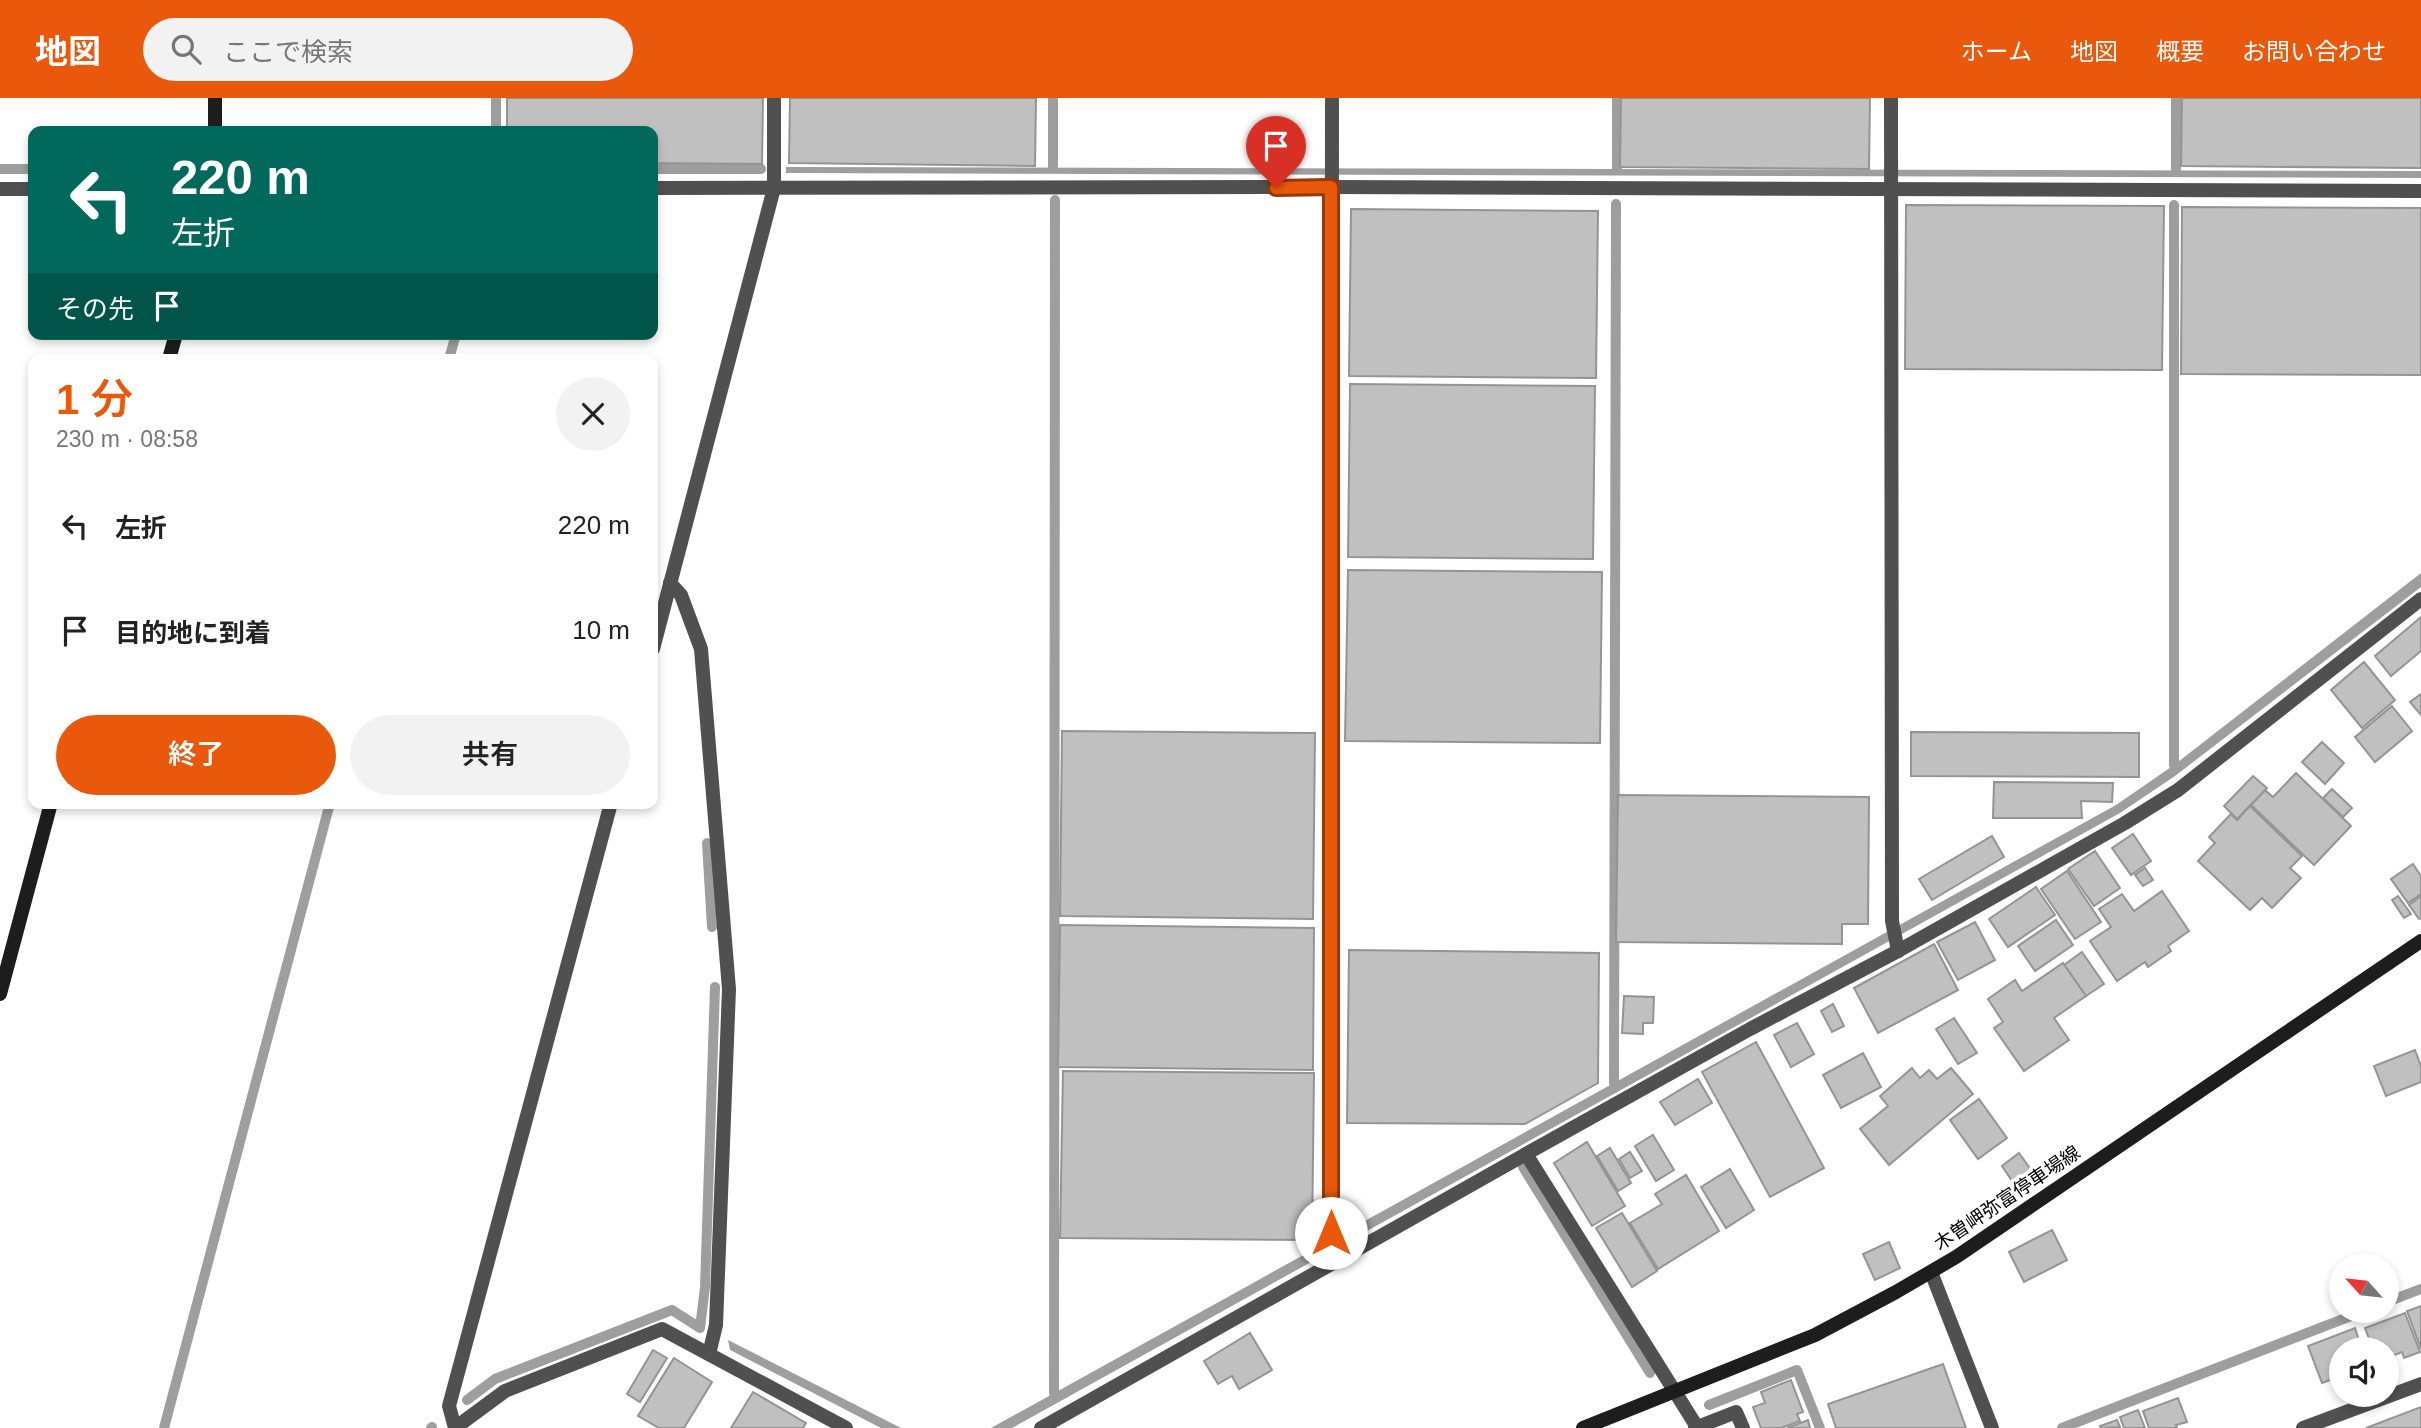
<!DOCTYPE html>
<html lang="ja">
<head>
<meta charset="utf-8">
<style>
  :root { --surface:#fff; --page:#f2f2f2; --text:#222; --muted:#767676; --accent:#ea580c }
  body { margin:0; font-family:Helvetica,"Noto Sans JP",sans-serif; background:var(--page); color:var(--text); height:100vh; display:flex; flex-direction:column; font-size:26px; white-space:nowrap }
  * { box-sizing:border-box; margin:0 }
  p { font-size:23px; color:var(--muted) }
  .icon { flex:none; width:38px; height:38px; fill:none; stroke:currentColor; stroke-width:2; stroke-linecap:round; stroke-linejoin:round }
  .map { position:relative; flex:1; overflow:hidden }
  .side { position:absolute; left:28px; top:256px; width:630px; height:455px; display:flex; flex-direction:column; background:var(--surface); border-radius:14px; box-shadow:0 4px 10px #0003 }
  .side>* { flex:none }
  .banner { position:absolute; left:28px; top:28px; width:630px; height:214px; border-radius:14px; box-shadow:0 4px 10px #0003; background:#00695c; color:#fff; overflow:hidden }
  .needle { width:46px; rotate:297deg }
  .fabs { position:absolute; left:2329px; top:1155px; display:grid; gap:14px }
  .fabs a { display:grid; place-items:center; width:70px; height:70px; border-radius:50%; background:var(--surface); box-shadow:0 4px 10px #0003; font-size:35px }
  .pin { position:absolute; display:grid; place-items:center; width:60px; height:60px; color:#fff; margin:-72px -30px; border-radius:50% 50% 50% 0; rotate:-45deg; box-shadow:0 0 7px #0007 }
  .pin .icon { rotate:45deg }
  .me { position:absolute; width:77px; margin:-38px; rotate:0deg; stroke-linejoin:round; filter:drop-shadow(0 0 5px #0008) }
  .turn { display:flex; align-items:center; gap:24px; height:147px; padding:0 28px; font-size:32px }
  .turn .icon { width:91px; height:91px; stroke-width:2.5 }
  .turn b { display:block; font-size:49px; line-height:60px }
  .then { display:flex; align-items:center; height:66px; padding:0 28px; background:#0003; gap:14px; font-size:26px }
  .round { display:grid; place-items:center; flex:none; width:74px; height:74px; border-radius:37px; background:var(--page) }
  .summary { display:flex; align-items:center; justify-content:space-between; height:119px; padding:0 28px }
  h1 { font-size:42px; font-weight:600; line-height:52px; color:var(--accent) }
  .action { display:flex; gap:14px; margin-top:auto; padding:14px 28px }
  .action a { flex:1; height:80px; border-radius:42px; background:var(--accent); color:#fff; font-size:28px; font-weight:600; line-height:80px; text-align:center }
  .action a+a { background:var(--page); color:var(--text) }
  ul { padding:0; list-style:none }
  li { display:flex; align-items:center; gap:21px; height:105px; padding:0 28px }
  li div { flex:1 }
  li b { display:block; font-size:26px }
  li em { font-style:normal }
  header { display:flex; align-items:center; gap:42px; box-sizing:border-box; height:98px; padding:0 35px; background:var(--accent); color:#fff }
  header strong { font-size:33px }
  nav { display:flex; gap:38px; margin-inline-start:auto; font-size:24px }
  .search { width:490px; height:63px; background:var(--page); display:flex; align-items:center; gap:18px; box-sizing:border-box; padding:0 24px; border-radius:38px; color:var(--muted); font-size:26px }
  .map>svg:first-child { display:block }
</style>
</head>
<body>
<header>
<strong>地図</strong>
<div class="search"><svg class="icon" aria-label="search" viewBox="0 0 24 24"><circle cx="10" cy="10" r="6"/><path d="M15 15l6 6"/></svg>ここで検索</div>
<nav><a>ホーム</a><a>地図</a><a>概要</a><a>お問い合わせ</a></nav>
</header>
<div class="map">
<svg width="2421" height="1330" viewBox="0 0 2421 1330">
  <rect width="100%" height="100%" fill="#fff"/>
  <!-- water -->
  <g fill="#9e9e9e">
    <path d="M786,69l1635,4v7l-1635,-5z"/>
    <path d="M2421,475v14l-246,189 -55,37 -1108,615h-21l1125,-623 58,-40z"/>
    <path d="M728,1242l173,88h-20l-151,-78z"/>
  </g>
  <g fill="none" stroke-linecap="round" stroke-linejoin="round">
    <!-- stream -->
    <g stroke="#9e9e9e" stroke-width="10">
      <path d="M1617,0v71"/>
      <path d="M2176,0v72"/>
      <path d="M496,33v-33"/>
      <path d="M1053,70v-70"/>
      <path d="M0,71h33"/>
      <path d="M653,71h108"/>
      <path d="M449,261l7,-25"/>
      <path d="M2174,667v-560"/>
      <path d="M707,745l5,84"/>
      <path d="M1614,985l2,-879"/>
      <path d="M1523,1069l127,206"/>
      <path d="M2387,1204l34,-13"/>
      <path d="M1054,1295l1,-1193"/>
      <path d="M467,1302l28,-21 177,-69 28,18 5,-41 10,-300"/>
      <path d="M1709,1307l88,-35 23,58"/>
      <path d="M164,1330l166,-625"/>
      <path d="M431,1330l1,-1"/>
      <path d="M2062,1330l302,-117"/>
    </g>
  </g>
  <!-- building -->
  <g fill="#c0c0c0" stroke="#949494" stroke-width="2">
    <path d="M507,0h256l-1,66 -109,-1v-32h-146z"/>
    <path d="M790,0h246l-1,68 -246,-3z"/>
    <path d="M1621,0h249l-1,71 -249,-2z"/>
    <path d="M2182,0h239v70l-240,-2z"/>
    <path d="M1906,107l258,1 -2,164 -257,-1z"/>
    <path d="M2182,109l239,1v167l-240,-1z"/>
    <path d="M1351,111l247,2 -2,167 -247,-2z"/>
    <path d="M1350,286l245,2 -2,173 -245,-2z"/>
    <path d="M1348,472l254,2 -2,171 -255,-2z"/>
    <path d="M2421,519v34l-30,25 -16,-20z"/>
    <path d="M2364,564l31,38 -33,28 -31,-38z"/>
    <path d="M2421,596v21l-11,-13z"/>
    <path d="M2392,608l20,25 -37,31 -20,-25z"/>
    <path d="M1062,633l253,2 -2,186 -253,-3z"/>
    <path d="M1911,634l228,1v44l-228,-1z"/>
    <path d="M2322,644l22,21 -19,21 -23,-22z"/>
    <path d="M2296,675l55,53 -37,39 -63,-60 14,-15 8,7z"/>
    <path d="M2253,678l14,12 -30,31 -13,-13z"/>
    <path d="M1994,684l119,1 -1,19 -31,-1 1,17h-89z"/>
    <path d="M2332,691l20,19 -9,9 -20,-19z"/>
    <path d="M1618,697l251,2 -1,127h-26v20l-226,-2z"/>
    <path d="M2250,708l52,50 -12,12 11,10 -29,30 -10,-10 -12,12 -52,-49 17,-18 -6,-6 22,-23 6,6z"/>
    <path d="M2133,736l18,27 -20,14 -19,-27z"/>
    <path d="M1992,738l12,21 -72,43 -13,-21z"/>
    <path d="M2095,753l25,37 -26,18 -26,-37z"/>
    <path d="M2413,766l8,12v18l-13,9 -17,-24z"/>
    <path d="M2145,770l8,12 -10,6 -8,-11z"/>
    <path d="M2067,773l34,51 -26,17 -34,-50z"/>
    <path d="M2036,789l19,28 -47,32 -19,-28z"/>
    <path d="M2162,793l27,40 -21,15 3,5 -23,16 -3,-5 -28,19 -27,-40 21,-14 -12,-18 23,-15 12,17z"/>
    <path d="M2398,798l13,18 -7,4 -12,-18z"/>
    <path d="M2421,798v22l-2,1 -10,-14z"/>
    <path d="M2056,822l17,25 -38,26 -17,-25z"/>
    <path d="M1975,824l20,38 -37,20 -21,-38z"/>
    <path d="M1060,827l254,3 -1,142 -255,-3z"/>
    <path d="M1934,846l24,46 -80,43 -24,-45z"/>
    <path d="M1349,852l250,3 -1,130 -73,41 -178,-1z"/>
    <path d="M2082,854l22,32 -18,12 -22,-31z"/>
    <path d="M2063,865l23,33 -32,22 15,22 -45,31 -30,-43 9,-6 -15,-23 27,-19 7,11z"/>
    <path d="M1624,898l30,1 -1,26h-10v11l-21,-1z"/>
    <path d="M1833,906l11,22 -12,6 -11,-21z"/>
    <path d="M1954,920l23,35 -19,11 -22,-35z"/>
    <path d="M1797,925l17,31 -23,13 -17,-32z"/>
    <path d="M1756,944l68,126 -54,29 -68,-125z"/>
    <path d="M2415,952l6,16v16l-35,14 -12,-30z"/>
    <path d="M1863,955l18,34 -40,21 -18,-33z"/>
    <path d="M1912,970l8,10 9,-8 8,9 14,-11 22,26 -84,71 -29,-36 28,-23 -8,-10z"/>
    <path d="M1063,973l251,2 -2,167 -252,-2z"/>
    <path d="M1698,981l14,24 -37,22 -15,-23z"/>
    <path d="M1979,1001l28,39 -29,21 -28,-39z"/>
    <path d="M1653,1037l21,35 -18,11 -21,-35z"/>
    <path d="M1587,1044l38,64 -33,20 -38,-63z"/>
    <path d="M1610,1050l21,35 -13,8 -21,-35z"/>
    <path d="M1630,1054l12,19 -12,7 -11,-19z"/>
    <path d="M2019,1055l15,21 -18,13 -14,-21z"/>
    <path d="M1730,1071l24,41 -28,18 -25,-41z"/>
    <path d="M1686,1077l33,56 -61,38 -28,-46 32,-19 -7,-10z"/>
    <path d="M1622,1115l35,58 -25,16 -36,-59z"/>
    <path d="M2052,1132l15,30 -43,22 -15,-30z"/>
    <path d="M1889,1144l11,26 -25,12 -12,-26z"/>
    <path d="M2421,1208v43l-14,-38z"/>
    <path d="M2405,1215l15,39 -16,6 -2,-6 -10,4 -1,-5 -4,1v-3h-14l-8,-21z"/>
    <path d="M2355,1230l7,21h-20v34l-3,-6 -17,6 -14,-37z"/>
    <path d="M1250,1235l22,37 -33,19 -7,-13 -14,8 -14,-23z"/>
    <path d="M653,1252l14,8 -27,44 -13,-8z"/>
    <path d="M674,1260l38,24 -28,46h-25l-21,-12z"/>
    <path d="M1943,1266l23,64h-130l-8,-24z"/>
    <path d="M1791,1282l12,32 -6,2 3,7 -19,7h-20l-8,-21 12,-4 -4,-11z"/>
    <path d="M753,1294l53,31 -3,5h-72z"/>
    <path d="M2178,1300l9,24 -11,3 1,3h-28l-6,-17z"/>
    <path d="M2421,1309v21h-55z"/>
    <path d="M2138,1312l7,18h-21l-4,-11z"/>
    <path d="M1808,1322l2,8h-23z"/>
    <path d="M2117,1322l3,7 -19,1 -1,-2z"/>
  </g>
  <g fill="none" stroke-linecap="round" stroke-linejoin="round">
    <!-- street -->
    <g stroke="#505050" stroke-width="14">
      <path d="M1332,0l-1,1135 3,29"/>
      <path d="M1891,0l1,823 6,30"/>
      <path d="M653,90l678,-1 1090,4"/>
      <path d="M0,91h33"/>
      <path d="M670,485l11,12 20,54 28,340 -13,336 -7,29"/>
      <path d="M653,551l121,-461v-90"/>
      <path d="M1526,1056l171,273"/>
      <path d="M1931,1174l61,156"/>
      <path d="M455,1330l-6,-22 162,-603"/>
      <path d="M455,1330l50,-37 157,-62 184,99"/>
      <path d="M1041,1330l485,-274 224,-125 148,-78 227,-128 53,-33 243,-191"/>
      <path d="M1695,1330l41,-16 7,16"/>
      <path d="M2303,1330l118,-44"/>
    </g>
    <!-- secondary -->
    <g stroke="#1d1d1d" stroke-width="14">
      <path d="M215,33v-33"/>
      <path d="M169,261l7,-25"/>
      <path d="M0,896l51,-191"/>
      <path d="M1583,1330l232,-93 81,-43 60,-35 465,-316"/>
    </g>
  </g>
  <g fill="none" stroke-linecap="round" stroke-linejoin="round">
    <defs>
      <path id="route" d="M1276,90l55,-1v1046"/>
    </defs>
    <!-- route casing -->
    <use href="#route" stroke="#983908" stroke-width="18"/>
    <!-- route -->
    <use href="#route" stroke="#ea580c" stroke-width="12"/>
  </g>
  <g text-anchor="middle" dominant-baseline="central" stroke-width="7" stroke-linejoin="round" paint-order="stroke">
    <!-- street labels -->
    <g font-size="19" fill="#000" stroke="#fff">
      <text transform="translate(2007 1100) rotate(-34)">木曽岬弥富停車場線</text>
    </g>
  </g>
</svg>
<div class="fabs">
<a><svg class="needle" viewBox="-14 -14 28 28"><path d="M0-13l5 13h-10z" fill="#e53935"/><path d="M0 13l5-13h-10z" fill="#767676"/></svg></a>
<a><svg class="icon" aria-label="sound" viewBox="0 0 24 24"><path d="M4 9h4l5-4v14l-5-4H4zM17 9q2 3 0 6"/></svg></a>
</div>
<div class="pin" style="left:1276px;top:90px;background:#d93025"><svg class="icon" aria-label="arrive" viewBox="0 0 24 24"><path d="M6 21V4h12l-3 4 3 4H6"/></svg></div>
<svg class="me" style="left:1331px;top:1135px" viewBox="-20 -20 40 40"><circle r="19" fill="#fff"/><path d="M0-13L10 11 0 6-10 11z" fill="#ea580c"/></svg>
<div class="banner">
<div class="turn"><svg class="icon" aria-label="left" viewBox="0 0 24 24"><path d="M17 20v-9H6M10 6l-5 5 5 5"/></svg><div><b>220 m</b>左折</div></div>
<div class="then">その先<svg class="icon" aria-label="arrive" viewBox="0 0 24 24"><path d="M6 21V4h12l-3 4 3 4H6"/></svg></div>
</div>
<section class="side">
<div class="summary"><div><h1>1 分</h1><p>230 m · 08:58</p></div><a class="round"><svg class="icon" aria-label="close" viewBox="0 0 24 24"><path d="M6 6l12 12M18 6L6 18"/></svg></a></div>
<ul>
<li><svg class="icon" aria-label="left" viewBox="0 0 24 24"><path d="M17 20v-9H6M10 6l-5 5 5 5"/></svg><div><b>左折</b></div><em>220 m</em></li>
<li><svg class="icon" aria-label="arrive" viewBox="0 0 24 24"><path d="M6 21V4h12l-3 4 3 4H6"/></svg><div><b>目的地に到着</b></div><em>10 m</em></li>
</ul>
<div class="action"><a>終了</a><a>共有</a></div>
</section>
</div>
</body>
</html>
